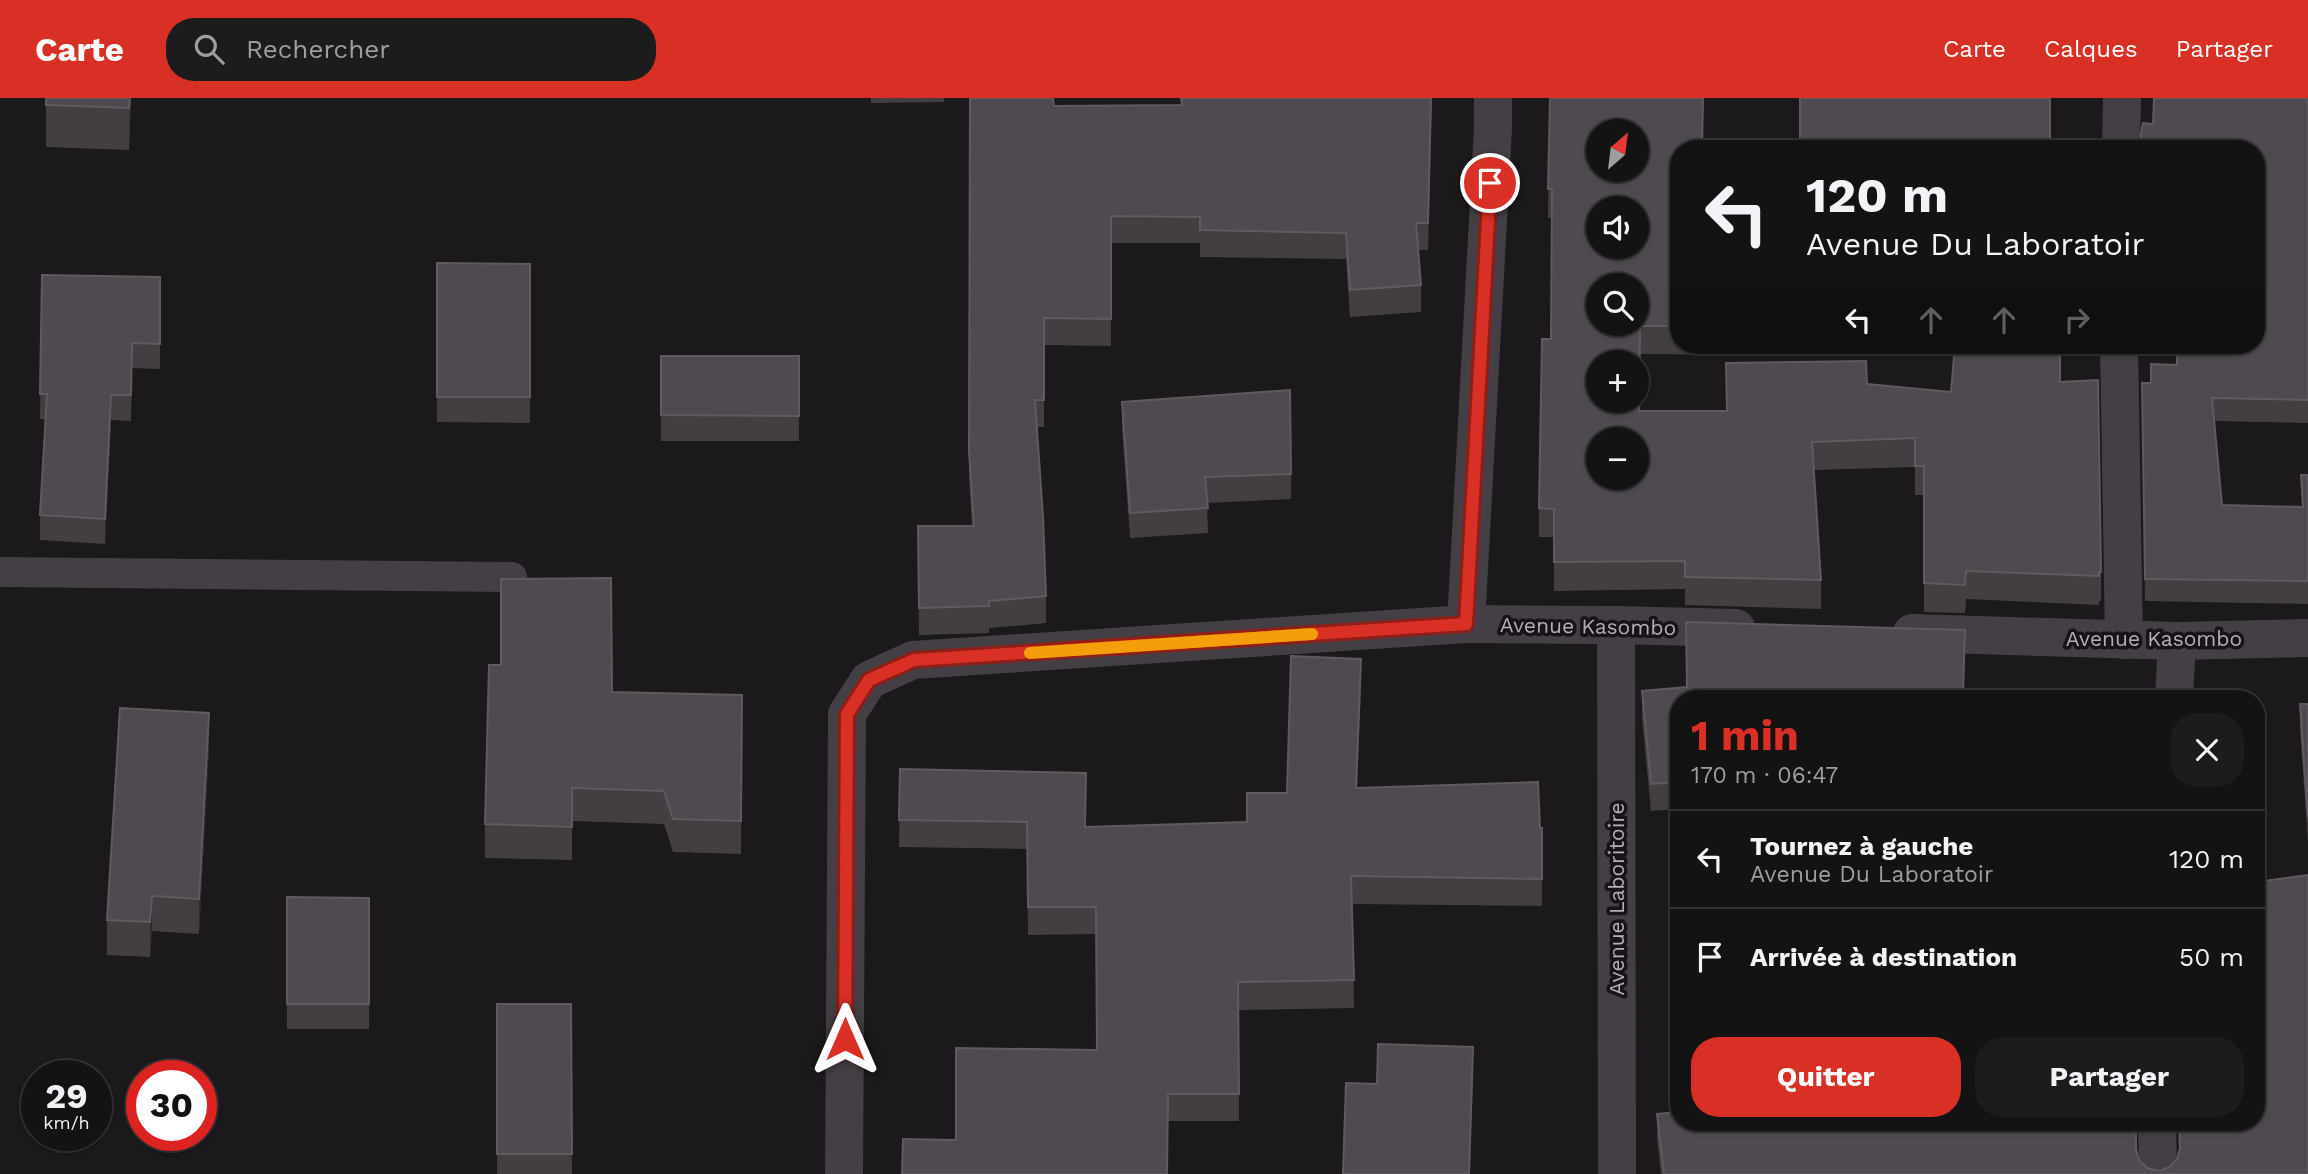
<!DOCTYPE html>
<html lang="fr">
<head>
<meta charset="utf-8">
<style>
  :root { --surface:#141314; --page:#1d1c1d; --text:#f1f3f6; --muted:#9d9ea0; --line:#333234; --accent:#d93025 }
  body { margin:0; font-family:"Work Sans",sans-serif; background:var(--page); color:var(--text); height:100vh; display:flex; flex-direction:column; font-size:26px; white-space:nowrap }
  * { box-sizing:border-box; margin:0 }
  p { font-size:23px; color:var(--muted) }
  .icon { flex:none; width:38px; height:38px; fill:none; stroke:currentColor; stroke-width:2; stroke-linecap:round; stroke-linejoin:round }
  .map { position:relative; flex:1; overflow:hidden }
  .sheet { position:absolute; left:1670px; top:592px; width:595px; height:441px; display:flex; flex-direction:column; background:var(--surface); border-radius:28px; box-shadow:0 2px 5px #0004,0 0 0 2px var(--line) }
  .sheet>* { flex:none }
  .hud { position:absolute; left:1670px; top:42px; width:595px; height:214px; border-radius:28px; box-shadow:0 2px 5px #0004,0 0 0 2px var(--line); background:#141314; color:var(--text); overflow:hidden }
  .needle { width:46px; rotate:28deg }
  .fabs { position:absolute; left:1586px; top:21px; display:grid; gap:14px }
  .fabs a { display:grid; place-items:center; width:63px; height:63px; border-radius:50%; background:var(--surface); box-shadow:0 2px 5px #0004,0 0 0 2px var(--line); font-size:35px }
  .speed { position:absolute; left:21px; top:962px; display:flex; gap:14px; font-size:35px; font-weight:700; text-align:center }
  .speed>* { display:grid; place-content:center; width:91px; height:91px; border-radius:50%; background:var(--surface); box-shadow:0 2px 5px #0004,0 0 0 2px var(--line); line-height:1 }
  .speed small { font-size:18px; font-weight:400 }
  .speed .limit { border:10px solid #d22; background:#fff; color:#111 }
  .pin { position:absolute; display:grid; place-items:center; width:60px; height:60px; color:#fff; margin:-30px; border:4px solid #fff; border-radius:50%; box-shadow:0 2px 7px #0007 }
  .me { position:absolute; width:77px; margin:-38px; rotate:0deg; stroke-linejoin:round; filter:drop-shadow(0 0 5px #0008) }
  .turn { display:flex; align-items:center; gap:24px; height:147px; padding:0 21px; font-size:32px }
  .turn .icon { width:91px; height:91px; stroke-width:2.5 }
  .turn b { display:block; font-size:49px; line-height:60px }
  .lanes { display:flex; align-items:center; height:66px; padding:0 21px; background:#0003; justify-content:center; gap:35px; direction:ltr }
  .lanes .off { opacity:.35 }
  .round { display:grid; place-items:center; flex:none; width:74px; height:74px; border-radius:28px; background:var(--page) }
  .head { display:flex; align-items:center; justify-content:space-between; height:119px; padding:0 21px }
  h1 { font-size:42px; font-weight:700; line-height:52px; color:var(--accent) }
  .button { display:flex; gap:14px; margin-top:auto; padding:14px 21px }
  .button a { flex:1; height:80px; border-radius:28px; background:var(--accent); color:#fff; font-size:28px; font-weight:700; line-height:80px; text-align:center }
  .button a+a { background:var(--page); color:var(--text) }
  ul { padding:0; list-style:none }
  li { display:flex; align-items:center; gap:21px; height:98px; padding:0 21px; border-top:2px solid var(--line) }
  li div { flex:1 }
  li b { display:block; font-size:26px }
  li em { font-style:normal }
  header { display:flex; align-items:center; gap:42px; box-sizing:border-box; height:98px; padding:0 35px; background:var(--accent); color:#fff }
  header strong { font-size:33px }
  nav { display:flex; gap:38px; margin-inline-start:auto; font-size:24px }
  .search { width:490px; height:63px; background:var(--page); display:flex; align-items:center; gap:18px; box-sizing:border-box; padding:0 24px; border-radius:28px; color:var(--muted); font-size:26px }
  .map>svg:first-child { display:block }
</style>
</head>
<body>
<header>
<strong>Carte</strong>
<div class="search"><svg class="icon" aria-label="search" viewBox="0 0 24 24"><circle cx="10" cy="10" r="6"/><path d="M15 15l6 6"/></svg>Rechercher</div>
<nav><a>Carte</a><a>Calques</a><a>Partager</a></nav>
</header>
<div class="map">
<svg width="2308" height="1076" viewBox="0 0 2308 1076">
  <rect width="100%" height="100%" fill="#1b191b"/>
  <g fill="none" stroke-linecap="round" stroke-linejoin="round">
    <!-- lane -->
    <path stroke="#443f44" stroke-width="30" d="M0,474l512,5"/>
    <!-- street -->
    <g stroke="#443f44" stroke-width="38">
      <path d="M2121,51l1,-51"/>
      <path d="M2119,247l5,295"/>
      <path d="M1466,526l27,-496v-30"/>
      <path d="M1616,527l1,549"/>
      <path d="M1912,535l265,8 131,-3"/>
      <path d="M2174,600l3,-57"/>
      <path d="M2157,1024l1,52"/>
      <path d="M844,1076l3,-460 22,-34 44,-20 553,-36 150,1 120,3"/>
    </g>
  </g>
  <!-- wall -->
  <g fill="#433e42">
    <path d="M46,0h85l-2,52 -83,-3z"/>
    <path d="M871,0h73v4l-73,1z"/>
    <path d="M970,0l84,8 127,-1 251,-7 -4,152h-10l3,35v27l-71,5 -4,-58 -146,-2v-14h-89v103l-67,-1v82h-7l9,169v27l-57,5v5l-70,2 -1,-109h54l-3,-48z"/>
    <path d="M1550,0h153l-1,51h-24v196h67l-1,10 -104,-1v57h86l141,-27 84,8 109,-10 41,190v29h-2v4l-133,-6 -1,14 -41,-1v-117h-9v-28l-101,3 7,110v29l-136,-4v-16l-131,2v-54h-15v-29l12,-169 1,-121h-4z"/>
    <path d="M2308,0v325l-94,-2 8,84 80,2 -1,-32h7v129l-163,-3 -3,-218h9l26,-19 -1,-19h80l-103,-221z"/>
    <path d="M437,165l93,1v159l-93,-1z"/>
    <path d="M42,177l118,2v92l-28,-1 -1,53 -20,-1 -6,124 -65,-4v-25l5,-96h-5z"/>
    <rect x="661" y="258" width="138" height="85"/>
    <path d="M1122,304l169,72v25l-84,4 1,30 -78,5 -8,-110z"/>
    <path d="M1965,532l-1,68h-286v116v-5l-27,2 -9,-93v-27l44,-4z"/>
    <path d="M1361,588l-4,102 185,40v78l-190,-2 2,104 -115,2v111h-71l-1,53h-265l195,-124 -1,-116 -68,1 -1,-86 -128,-2 1,-78 185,58 162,-5 40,-29z"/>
    <path d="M612,594l130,3 -1,159 -68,-2 -9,-28 -92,-3v39l-87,-2v-34z"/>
    <path d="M2300,606h8v139l-8,-114z"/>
    <path d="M209,649l-10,187 -47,-3 -2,26 -43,-2v-35z"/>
    <path d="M287,799l82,1v131h-82z"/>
    <path d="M497,906h74l1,170h-75z"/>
    <path d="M1657,1016l479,35 3,11 8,8 12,3 149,3h-647l-4,-35z"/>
  </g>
  <!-- shaded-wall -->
  <g fill="#2e2a2d">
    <path d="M130,0h1l-2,52z"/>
    <path d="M1431,0l1,1 -4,151v-27z"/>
    <path d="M111,297v25l-6,124v-25z"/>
    <path d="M1361,561v27l-5,129v-27z"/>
    <path d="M209,615v34l-10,187v-35z"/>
    <path d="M152,798v35l-2,26v-35z"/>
    <path d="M1473,949v32l-3,95h-1z"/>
  </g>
  <!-- building -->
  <g fill="#4f4a4f" stroke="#60595f" stroke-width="2" fill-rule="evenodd">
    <path d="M46,0h84l-1,10 -83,-3z"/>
    <path d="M970,0h83l1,8 128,-1 -1,-7h250l-3,125h-12l5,62 -71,5 -4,-57 -146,-3v-13l-89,-1v103l-67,-1v82h-9l8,117 3,79 -57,5v5l-70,2 -1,-82h56l-5,-75z"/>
    <path d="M1550,0h153l-1,51h-24v177h-38l-1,85h88l-1,-48 140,-2 1,23 84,8 4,-47h105v37l38,-2 3,192h-2v4l-133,-5 -1,14 -41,-2v-117h-9v-28l-103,4 9,138 -136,-3v-16l-131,1v-53l-15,-1 3,-169h9l1,-150h-4zM1598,33h38v39h-38zM1598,110h38v39h-38zM1598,187h38v39h-38zM1598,264h38v39h-38zM1598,341h38v39h-38z"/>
    <rect x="1800" y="0" width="250" height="51"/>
    <path d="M2154,0h154v302l-96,-2 10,107 81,2 -2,-32h7v106l-163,-2 -3,-196h9v-19l26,1v-20h79v-196h-115v-16l2,-10 10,1z"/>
    <path d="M437,165l93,1v133h-93z"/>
    <path d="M42,177l118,2v67l-28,-1 -1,52h-20l-6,124 -65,-4 7,-121h-7z"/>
    <path d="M661,258h138v60l-138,-1z"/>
    <path d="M1290,292l1,84 -86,3 3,31 -78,5 -8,-111z"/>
    <path d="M611,480l1,114 130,3 -1,126 -68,-2 -9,-28 -92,-3v39l-87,-3 4,-159h12v-86z"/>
    <path d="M1686,524l279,8 -2,60 -17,-1v9h-268v88v-4l-27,2 -9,-93 45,-4z"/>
    <path d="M1291,558l70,3 -5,129 182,-6 2,46h2v51l-191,-3 3,104 -116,2 1,112h-71l-1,80h-265l1,-35 53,1v-92l141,2 -1,-143h-68l-1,-85 -128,-2 1,-51 186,4 -1,54 162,-5v-29h40z"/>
    <path d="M2300,606h8v114z"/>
    <path d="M120,610l89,5 -10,186 -47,-3 -2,26 -43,-2z"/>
    <path d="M2308,777v299h-644l-7,-60 21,-2v10h458v27l3,11 8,8 12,3 11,-4 7,-8 3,-11 -1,-26h77v-240z"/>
    <path d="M287,799l82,1v106h-82z"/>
    <path d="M497,906h74l1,150h-75z"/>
    <path d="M1378,946l95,3 -4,127h-126l3,-91 31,1z"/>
  </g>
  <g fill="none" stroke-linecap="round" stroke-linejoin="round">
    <defs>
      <path id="route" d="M845,941l2,-325 22,-34 45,-20 552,-36 24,-441"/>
    </defs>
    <!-- route casing -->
    <use href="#route" stroke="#8d1f18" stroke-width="18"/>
    <!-- route -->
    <use href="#route" stroke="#d93025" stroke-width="12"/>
    <!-- slow -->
    <path stroke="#f59e0b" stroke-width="12" d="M1030,555l282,-19"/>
  </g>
  <g text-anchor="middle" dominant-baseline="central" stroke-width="7" stroke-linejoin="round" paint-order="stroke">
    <!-- street labels -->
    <g font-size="21" fill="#b7acb9" stroke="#161416">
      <text transform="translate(1588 528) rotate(1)">Avenue Kasombo</text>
      <text x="2154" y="540">Avenue Kasombo</text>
      <text transform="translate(1616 801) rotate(-90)">Avenue Laboritoire</text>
    </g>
  </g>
</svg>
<div class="fabs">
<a><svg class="needle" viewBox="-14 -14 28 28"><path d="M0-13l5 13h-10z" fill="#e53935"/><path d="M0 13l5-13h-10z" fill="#9d9ea0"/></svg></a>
<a><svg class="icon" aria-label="sound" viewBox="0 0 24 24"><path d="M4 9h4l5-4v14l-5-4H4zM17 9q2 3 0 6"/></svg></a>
<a><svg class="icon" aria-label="search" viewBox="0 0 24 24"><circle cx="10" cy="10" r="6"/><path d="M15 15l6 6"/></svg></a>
<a>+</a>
<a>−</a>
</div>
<div class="speed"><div>29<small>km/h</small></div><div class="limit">30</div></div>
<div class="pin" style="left:1490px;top:85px;background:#d93025"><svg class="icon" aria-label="arrive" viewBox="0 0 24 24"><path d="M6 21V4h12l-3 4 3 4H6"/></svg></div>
<svg class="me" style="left:845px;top:941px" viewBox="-20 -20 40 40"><path d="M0-17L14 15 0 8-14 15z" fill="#d93025" stroke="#fff" stroke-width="4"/></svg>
<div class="hud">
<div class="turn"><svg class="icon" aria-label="left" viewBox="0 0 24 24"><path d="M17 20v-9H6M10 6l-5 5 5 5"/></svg><div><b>120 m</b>Avenue Du Laboratoir</div></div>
<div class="lanes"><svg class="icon" aria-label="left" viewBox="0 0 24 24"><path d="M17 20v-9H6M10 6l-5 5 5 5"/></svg><svg class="icon off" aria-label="ahead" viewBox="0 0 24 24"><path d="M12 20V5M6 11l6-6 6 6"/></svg><svg class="icon off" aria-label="ahead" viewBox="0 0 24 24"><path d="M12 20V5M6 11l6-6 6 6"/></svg><svg class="icon off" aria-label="right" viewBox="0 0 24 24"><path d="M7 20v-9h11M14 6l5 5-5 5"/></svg></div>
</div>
<section class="sheet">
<div class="head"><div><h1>1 min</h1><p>170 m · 06:47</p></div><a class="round"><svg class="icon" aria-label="close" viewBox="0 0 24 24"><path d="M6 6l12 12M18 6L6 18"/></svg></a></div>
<ul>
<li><svg class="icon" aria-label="left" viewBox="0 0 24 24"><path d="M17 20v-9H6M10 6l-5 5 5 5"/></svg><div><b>Tournez à gauche</b><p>Avenue Du Laboratoir</p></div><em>120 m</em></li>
<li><svg class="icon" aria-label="arrive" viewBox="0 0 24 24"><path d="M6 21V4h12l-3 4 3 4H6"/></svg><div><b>Arrivée à destination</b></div><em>50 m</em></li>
</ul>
<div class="button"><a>Quitter</a><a>Partager</a></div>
</section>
</div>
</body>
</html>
